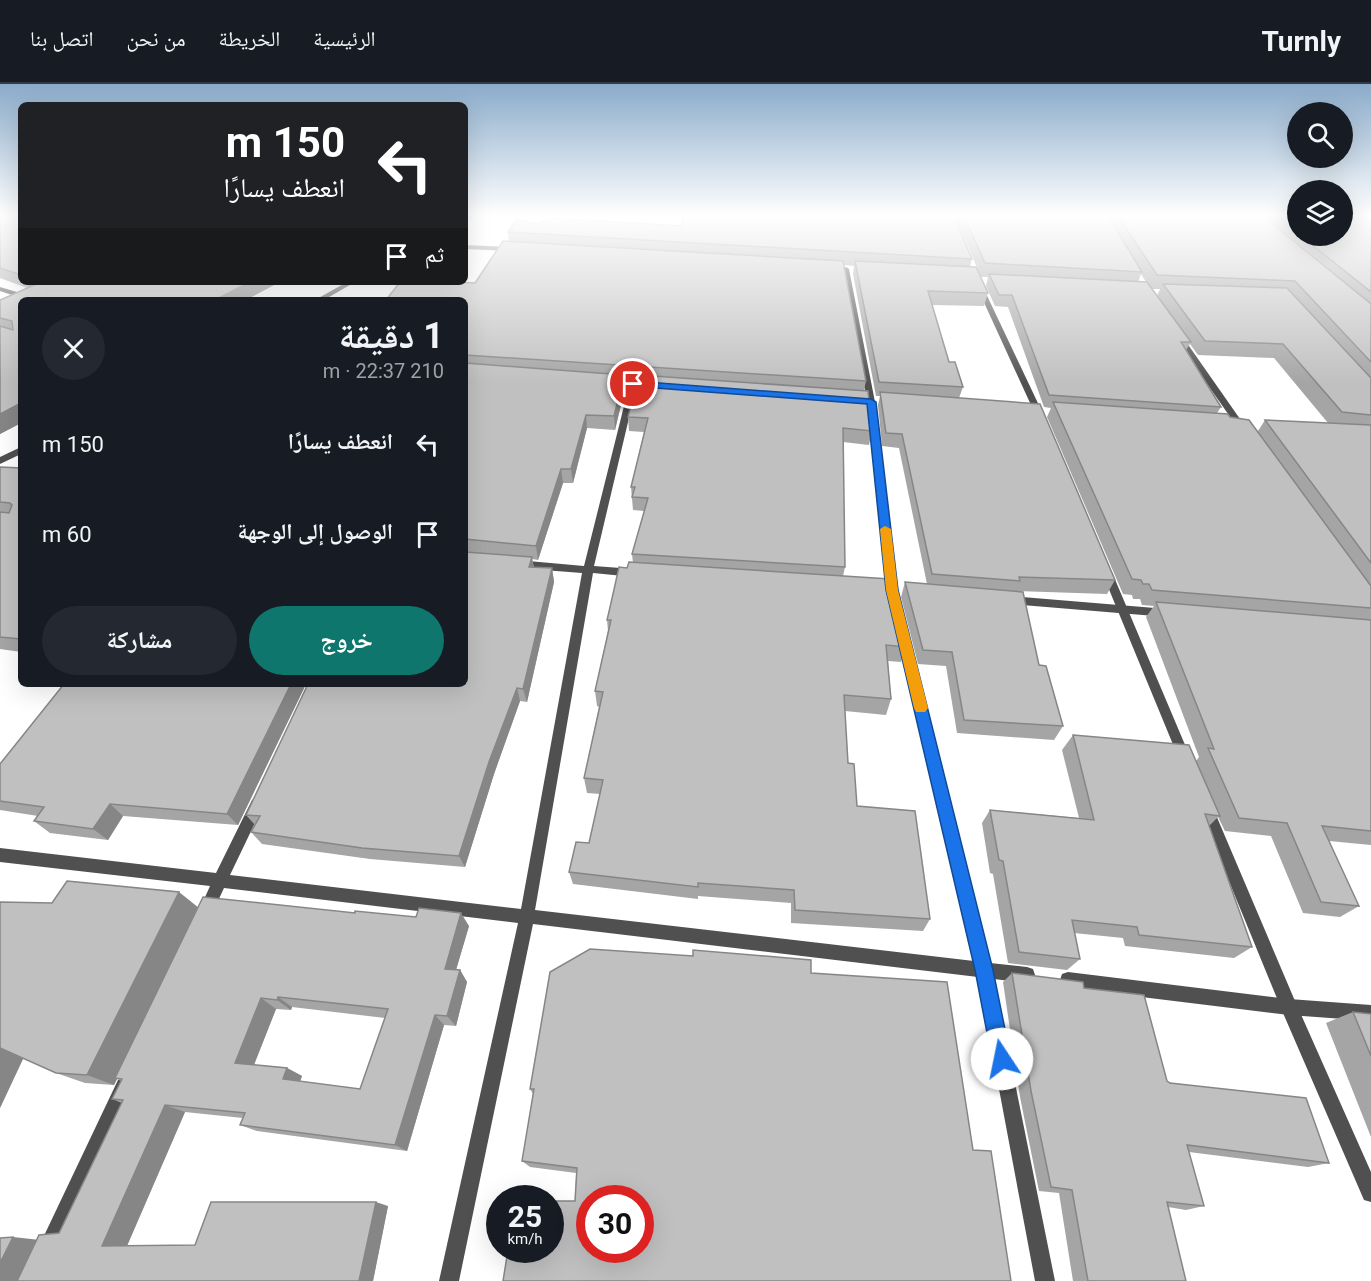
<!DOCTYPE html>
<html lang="ar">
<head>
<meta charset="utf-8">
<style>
  :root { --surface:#171b24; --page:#242831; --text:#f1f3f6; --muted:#9ea1a6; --line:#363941; --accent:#0f766e }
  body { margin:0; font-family:Roboto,"Noto Naskh Arabic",sans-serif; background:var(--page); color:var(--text); direction:rtl; height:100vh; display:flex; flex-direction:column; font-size:22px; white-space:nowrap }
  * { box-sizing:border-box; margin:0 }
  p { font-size:20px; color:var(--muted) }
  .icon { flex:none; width:33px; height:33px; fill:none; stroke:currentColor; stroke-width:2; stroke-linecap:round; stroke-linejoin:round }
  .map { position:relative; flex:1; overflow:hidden; direction:ltr }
  .side { position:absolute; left:18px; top:213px; width:450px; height:390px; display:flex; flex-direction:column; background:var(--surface); border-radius:9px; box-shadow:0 6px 24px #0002; direction:rtl }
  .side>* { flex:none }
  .guide { position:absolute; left:18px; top:18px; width:450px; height:183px; border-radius:9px; box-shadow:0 6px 24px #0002; direction:rtl; background:#202124; color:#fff; overflow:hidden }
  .tools { position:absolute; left:1287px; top:18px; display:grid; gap:12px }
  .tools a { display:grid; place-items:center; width:66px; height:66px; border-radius:50%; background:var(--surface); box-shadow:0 6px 24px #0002; font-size:30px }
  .speed { position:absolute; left:486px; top:1101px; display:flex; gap:12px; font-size:30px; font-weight:700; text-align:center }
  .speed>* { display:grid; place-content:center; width:78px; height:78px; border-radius:50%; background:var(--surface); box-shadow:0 6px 24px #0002; line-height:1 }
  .speed small { font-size:15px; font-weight:400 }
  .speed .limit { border:9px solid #d22; background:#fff; color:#111 }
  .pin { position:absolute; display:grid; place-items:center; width:51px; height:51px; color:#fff; margin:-26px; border:3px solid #fff; border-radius:50%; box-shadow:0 2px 6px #0007 }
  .me { position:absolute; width:66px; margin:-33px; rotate:349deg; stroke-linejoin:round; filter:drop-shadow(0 0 4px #0008) }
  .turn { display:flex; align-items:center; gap:21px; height:126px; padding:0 24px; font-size:27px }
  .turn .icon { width:78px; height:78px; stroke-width:2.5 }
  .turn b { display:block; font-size:42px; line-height:51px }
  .then { display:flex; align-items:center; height:57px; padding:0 24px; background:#0003; gap:12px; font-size:22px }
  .round { display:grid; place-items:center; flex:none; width:63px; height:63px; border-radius:32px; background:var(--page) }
  .headline { display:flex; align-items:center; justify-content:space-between; height:102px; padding:0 24px }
  h1 { font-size:36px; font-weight:700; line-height:45px }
  .button { display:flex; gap:12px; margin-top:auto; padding:12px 24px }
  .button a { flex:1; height:69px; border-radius:36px; background:var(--accent); color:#fff; font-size:24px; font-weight:700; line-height:69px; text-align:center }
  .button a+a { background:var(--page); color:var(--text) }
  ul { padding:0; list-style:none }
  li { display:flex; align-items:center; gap:18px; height:90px; padding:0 24px }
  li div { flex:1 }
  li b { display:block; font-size:22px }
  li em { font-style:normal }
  header { display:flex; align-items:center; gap:36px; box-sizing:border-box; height:84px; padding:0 30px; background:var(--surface); border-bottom:2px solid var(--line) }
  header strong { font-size:28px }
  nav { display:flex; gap:33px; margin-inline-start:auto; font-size:21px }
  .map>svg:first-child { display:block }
</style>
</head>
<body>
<header>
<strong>Turnly</strong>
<nav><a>الرئيسية</a><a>الخريطة</a><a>من نحن</a><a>اتصل بنا</a></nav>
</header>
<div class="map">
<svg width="1371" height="1197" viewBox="0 0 1371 1197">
  <rect width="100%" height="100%" fill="#fff"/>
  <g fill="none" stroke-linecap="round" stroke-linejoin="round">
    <!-- minor -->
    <g fill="#505050" fill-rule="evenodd">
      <path d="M470,132h7l-12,7v-4z"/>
      <path d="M465,161l48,2 3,2 -3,2 -48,-2z"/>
      <path d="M846,183l3,2 26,133 24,198 -5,4 -5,-4 -22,-198 -24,-133z"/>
      <path d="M347,198h8l-31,18h-9z"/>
      <path d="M0,203l27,8 1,2 -4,2 -24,-8z"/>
      <path d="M1176,252h6l65,93 -1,2h-6l-65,-93z"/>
      <path d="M630,298l7,2 -43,182 40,3 5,4 -5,4 -41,-4 -58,337 439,51 -78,-329 6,-4 4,1 84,334 37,4 6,2 2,6 -2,6 -6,2 -33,-4 61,302h-20l-57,-304 -445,-53 -74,357h-20l79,-358 -294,-35 -14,30 -5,2 -5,-2 -2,-5 12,-27 -210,-24v-14l216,25 36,-73 5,-2 5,2 2,4 -34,71 291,34 61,-336 -65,-5 -5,-4 5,-4 67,6z"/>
      <path d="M21,363v7l-21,10v-7z"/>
      <path d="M1011,512l156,13 6,4 -6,4 -156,-13 -5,-4z"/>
      <path d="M1068,888l221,27 82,6v16l-82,-6 -221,-27 -6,-2 -2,-6 2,-6z"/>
      <path d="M124,993l6,3 3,6 -77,168 -7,3 -7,-3 -3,-7 3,-7 76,-160z"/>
    </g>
    <!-- tertiary -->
    <g fill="#505050" fill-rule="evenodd">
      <path d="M979,199l3,2 62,131 -1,2 -7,-2 -60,-131z"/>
      <path d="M1106,482l5,4 80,189 -1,4 -5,1 -5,-1 -1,-4 -78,-189z"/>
      <path d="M1206,718l5,2 2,4 82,193 76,171v30l-7,-2 -81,-187 -84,-205 2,-4z"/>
    </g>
  </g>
  <!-- wall -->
  <g fill="#a5a5a5" fill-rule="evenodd">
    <path d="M0,132h21v66h259l-259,18v123l-21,11v-134l27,-12 -27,-10z"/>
    <path d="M955,132h343v20h44l29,-20v629l-42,-4 30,65 -19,11 -37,-4 -32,-77 -46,-5 -7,-14 -9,9 43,121 -18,11 -109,-12 -2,-8 -49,-5 6,26 -13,11 -59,-7 -15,-89 -3,-1 -8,-50 8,-13 89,8 -17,-68 11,-15 123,26 3,-4 -53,-140 8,-11 -12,-1 -2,-6h-7l-1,-4 -9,-1 -76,-177 4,-9 -7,-1 -36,-100 -13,-1 -9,-20 2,-9h-7zM1141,190l5,8h-8zM1152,205h8l-3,7zM1190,260l8,11 76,3 54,65 -63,-3 -7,11 -28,-14 -13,-4 4,-6 -35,-57z"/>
    <path d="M539,140l433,35 -2,8 18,26 -4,13 -52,-1 17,57 14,25 -4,11 156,182 -8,14 -92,-3 24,74 24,61 -9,14 -97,-7 -11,-67 -28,-2 -17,-67 4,-15 22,2 -28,-136 -17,-2 -4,-41 2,-9h-4l-23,-122 1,-8 -10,-1 22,116 -2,9 8,41 -3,14 -26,-3 2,125 -2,9 63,71 -5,15 -13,-1 3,38 -5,16 -41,-4 3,52 9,43 73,113 -7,12 -132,-8v-20l-93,-7v3l-125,-15 -4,-12 20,-29 11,-49 -13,-1 -3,-15 15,-71 -2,-1 -2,-15 13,-60 -1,-11 20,-52 6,-5 -1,-9 12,-43 -11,-1 -2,-23 13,-55 -15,-1 -1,-14 9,-37 -12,-1v9l-10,42 -28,-2 -14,55h-10l-25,77 -6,-1 2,8 18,1 2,14 -27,120 -7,-1 -26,73 -29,93 -95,-8 -108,-15 -11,-12 4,-7 -9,-10 219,-131v-384l10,-17 34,-41 -1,-10z"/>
    <path d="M0,383l21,1v184l-21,-3z"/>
    <path d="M64,600h242l-68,141 -115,-9 -15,24 -58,-7 -16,-12 4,-5 -38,-6v-46z"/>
    <path d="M52,819l146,4 271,19 -13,44h4l7,12 -11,44 -12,-1 -37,126 -150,-20 -17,-6 3,-7 -58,-6 -58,134 68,-1 193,-39 -15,75 -336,-42 22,-6 63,-130 -10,-4 9,-18 -4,-2 -3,6 -29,-2 -29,-10 -33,-15 -23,50zM292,923l93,11 -25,71 -60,-8 2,-5 -15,-8 -33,-3 22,-56 15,1z"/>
    <path d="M693,872l118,4 -236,241 1,-28 -46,-6 -8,-6 11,-67 -3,-5z"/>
    <path d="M1012,889l72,15 83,93 162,82 -21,4 -119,-15 15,54 -18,4 -18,-3 18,74h-113l-14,-88 -20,-2 -19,-94 -17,-115z"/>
    <path d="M1353,928l18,2v123l-45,-114z"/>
  </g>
  <!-- shaded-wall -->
  <g fill="#868686">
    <path d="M26,198h10l2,4 -8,3z"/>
    <path d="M250,198h30l-34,18h-31z"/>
    <path d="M624,291l1,13 -10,42 -1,-14z"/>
    <path d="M21,319v20l-21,11v-20z"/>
    <path d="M586,331l1,13 -14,55 -2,-14z"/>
    <path d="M561,385l2,14 -25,77 -2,-14z"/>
    <path d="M532,473l2,14 -5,-4z"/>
    <path d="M552,484l2,14 -27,120 -4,-13z"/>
    <path d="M291,600h15l-68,141 -11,-11z"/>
    <path d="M517,604l3,13 -26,73 -29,93 -6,-11 30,-94z"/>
    <path d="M110,720l13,12 -15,24 -15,-11z"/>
    <path d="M179,808l20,16 -84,170 2,1 -3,6 -27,-10z"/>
    <path d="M461,829l8,13 -16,54 -8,-11z"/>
    <path d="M460,886l7,12 -11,44 -9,-10z"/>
    <path d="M278,913l14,10 -1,3 -14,-10z"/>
    <path d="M261,914l15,11 -25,63 -16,-9z"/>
    <path d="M435,931l9,10 -37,126 -12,-6z"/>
    <path d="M0,964l24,9 -24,51z"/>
    <path d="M287,984l15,8 -4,11 -15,-8z"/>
    <path d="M165,1021l20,7 -59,136 -24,-2z"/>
    <path d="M376,1118l12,4 -15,75h-14z"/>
    <path d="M13,1153l27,3 -19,41h-21v-18z"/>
  </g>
  <!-- building -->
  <g fill="#c0c0c0" stroke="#868686" stroke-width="1.5" fill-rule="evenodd">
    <path d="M0,132h21v59l-21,-7z"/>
    <path d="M683,132h271l18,43 -464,-27 8,-12 23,4 10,-6 132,8z"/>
    <path d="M964,132h144l34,56 -157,-9z"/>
    <path d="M1118,132h145l108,88v58l-76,-81 -138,-6z"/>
    <path d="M1276,132h22v17z"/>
    <path d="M1342,132h29v76l-70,-56h41z"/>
    <path d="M503,157l340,20 23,120 -401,-26v-55h-79l14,-18h52l23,1z"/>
    <path d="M855,177l121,6 12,26 -60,-2 21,71h6l8,25 -84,-5z"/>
    <path d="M989,190l158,8 44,60h-10l40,65 -172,-12 -37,-100h-13z"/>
    <path d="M41,198h209l-35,18h-194v103l-21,11v-88l13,4 -1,-9 -12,-3v-18z"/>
    <path d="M1163,200l124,4 84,90v37l-29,-3 -59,-68 -78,-3z"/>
    <path d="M465,279l159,12 -10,41 -28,-1 -15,54h-10l-25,77 -71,-7z"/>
    <path d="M638,291l230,16 4,40 -29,-3 2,139 -213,-13 16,-56 -16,-1 3,-10h-4l17,-69 -20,-1z"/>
    <path d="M880,308l160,12 75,176 -96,-3 1,4 -88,-7 -30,-140 -16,-1z"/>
    <path d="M1053,318l175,12 2,3 19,3 122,166v22l-219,-18 -3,-6h-6l-2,-4 -9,-1z"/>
    <path d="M1265,336l106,5v138z"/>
    <path d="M0,383l21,1v171l-21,-2v-125l9,1 3,-8 -2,-2 -10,-1z"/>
    <path d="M465,468l67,5 -3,10 23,1 -29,121 -6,-1 -28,74 -30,94 -97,-8 -111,-16 9,-16 -14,-1 62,-131h157z"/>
    <path d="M629,478l261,17 16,68 -20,-2 5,54 -47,-4 4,68 6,1 3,42 58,5 15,108 -135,-9 -1,-20 -96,-7v4l-129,-15 7,-30 13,1 14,-63 -19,-2 19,-86 -8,-1 16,-71h-4l4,-17 8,-36 8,1z"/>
    <path d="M905,498l118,10 16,73 7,1 17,60 -99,-6 -12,-68 -29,-2z"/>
    <path d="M1156,518l215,18v211l-49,-5 37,80 -38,-4 -34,-79 -48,-5 -31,-70 6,1z"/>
    <path d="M64,600h227l-64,130 -117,-10 -17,25 -59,-8 10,-14 -44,-6v-37z"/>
    <path d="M1073,651l116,10 31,71 -15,-2 47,133 -113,-12 -2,-8 -65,-7 8,39 -61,-7 -16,-91 -4,-1 -9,-50 104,10z"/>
    <path d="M67,797l112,11 -92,183 -31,-2 -56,-25v-146l52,1z"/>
    <path d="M203,813l152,16v-2l61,6 3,-9 42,5 -16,56 15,1 -13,46 -12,-1 -40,130 -155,-20 5,-12 -80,-8 -63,141 93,-1 16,-43h165l-17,79h-342l22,-46 20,-2 64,-133 -11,-1 10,-20 -7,-1zM278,913l110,12 -28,80 -77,-10 4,-11 -52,-5 26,-65 16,2z"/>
    <path d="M590,865l103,7v-6l118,10v13l136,9 26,168 18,1 20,130h-508l5,-31h42v-49h25l2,-33 -55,-7 12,-72h-4l20,-117zM590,1114h50v52h-50z"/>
    <path d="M1012,889l71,9 1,6 60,7 23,86 3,2 136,15 23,65 -142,-18 17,61 -37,-4 19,79h-98l-16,-91 -21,-3 -20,-96z"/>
    <path d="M1353,928l18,2v42z"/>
    <path d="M13,1153l-13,26v-25z"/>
  </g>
  <!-- sky -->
  <linearGradient id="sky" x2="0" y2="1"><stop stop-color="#8aabca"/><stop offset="0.44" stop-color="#fff"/><stop offset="1" stop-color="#fff" stop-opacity="0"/></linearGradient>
  <rect width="1371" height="299" fill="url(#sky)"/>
  <!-- route -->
  <path fill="#1a73e8" stroke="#114b97" stroke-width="1.5" d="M633,297l238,18 5,3 22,188 95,380 18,89 -3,6 -6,3 -7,-3 -3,-6 -17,-89 -89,-380 -19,-186 -238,-18 -1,-2z"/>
  <!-- slow -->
  <path fill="#f59e0b" d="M885,442l6,3 7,61 30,118 -3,4h-9l-2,-4 -28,-118 -6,-61z"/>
</svg>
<div class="tools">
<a><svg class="icon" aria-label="search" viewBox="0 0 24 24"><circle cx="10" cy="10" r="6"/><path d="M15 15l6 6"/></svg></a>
<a><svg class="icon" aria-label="layers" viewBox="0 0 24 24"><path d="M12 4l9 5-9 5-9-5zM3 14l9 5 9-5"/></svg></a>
</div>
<div class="speed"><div>25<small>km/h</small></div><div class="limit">30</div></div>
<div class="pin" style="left:633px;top:300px;background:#d93025"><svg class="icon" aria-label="arrive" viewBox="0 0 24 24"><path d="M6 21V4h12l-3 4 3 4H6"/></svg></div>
<svg class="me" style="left:1002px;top:975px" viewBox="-20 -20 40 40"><circle r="19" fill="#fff"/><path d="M0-13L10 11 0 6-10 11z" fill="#1a73e8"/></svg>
<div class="guide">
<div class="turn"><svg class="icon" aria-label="left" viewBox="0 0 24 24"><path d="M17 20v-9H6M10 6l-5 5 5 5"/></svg><div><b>150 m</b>انعطف يسارًا</div></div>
<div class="then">ثم<svg class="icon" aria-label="arrive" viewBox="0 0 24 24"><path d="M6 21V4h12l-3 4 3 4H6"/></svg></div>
</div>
<section class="side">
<div class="headline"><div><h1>1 دقيقة</h1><p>210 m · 22:37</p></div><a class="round"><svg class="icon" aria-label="close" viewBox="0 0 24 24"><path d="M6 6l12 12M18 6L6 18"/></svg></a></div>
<ul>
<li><svg class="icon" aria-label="left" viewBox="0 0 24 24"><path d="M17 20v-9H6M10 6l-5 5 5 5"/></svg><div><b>انعطف يسارًا</b></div><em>150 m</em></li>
<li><svg class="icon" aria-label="arrive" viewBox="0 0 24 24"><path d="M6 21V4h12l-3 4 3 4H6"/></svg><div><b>الوصول إلى الوجهة</b></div><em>60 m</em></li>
</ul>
<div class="button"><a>خروج</a><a>مشاركة</a></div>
</section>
</div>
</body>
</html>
